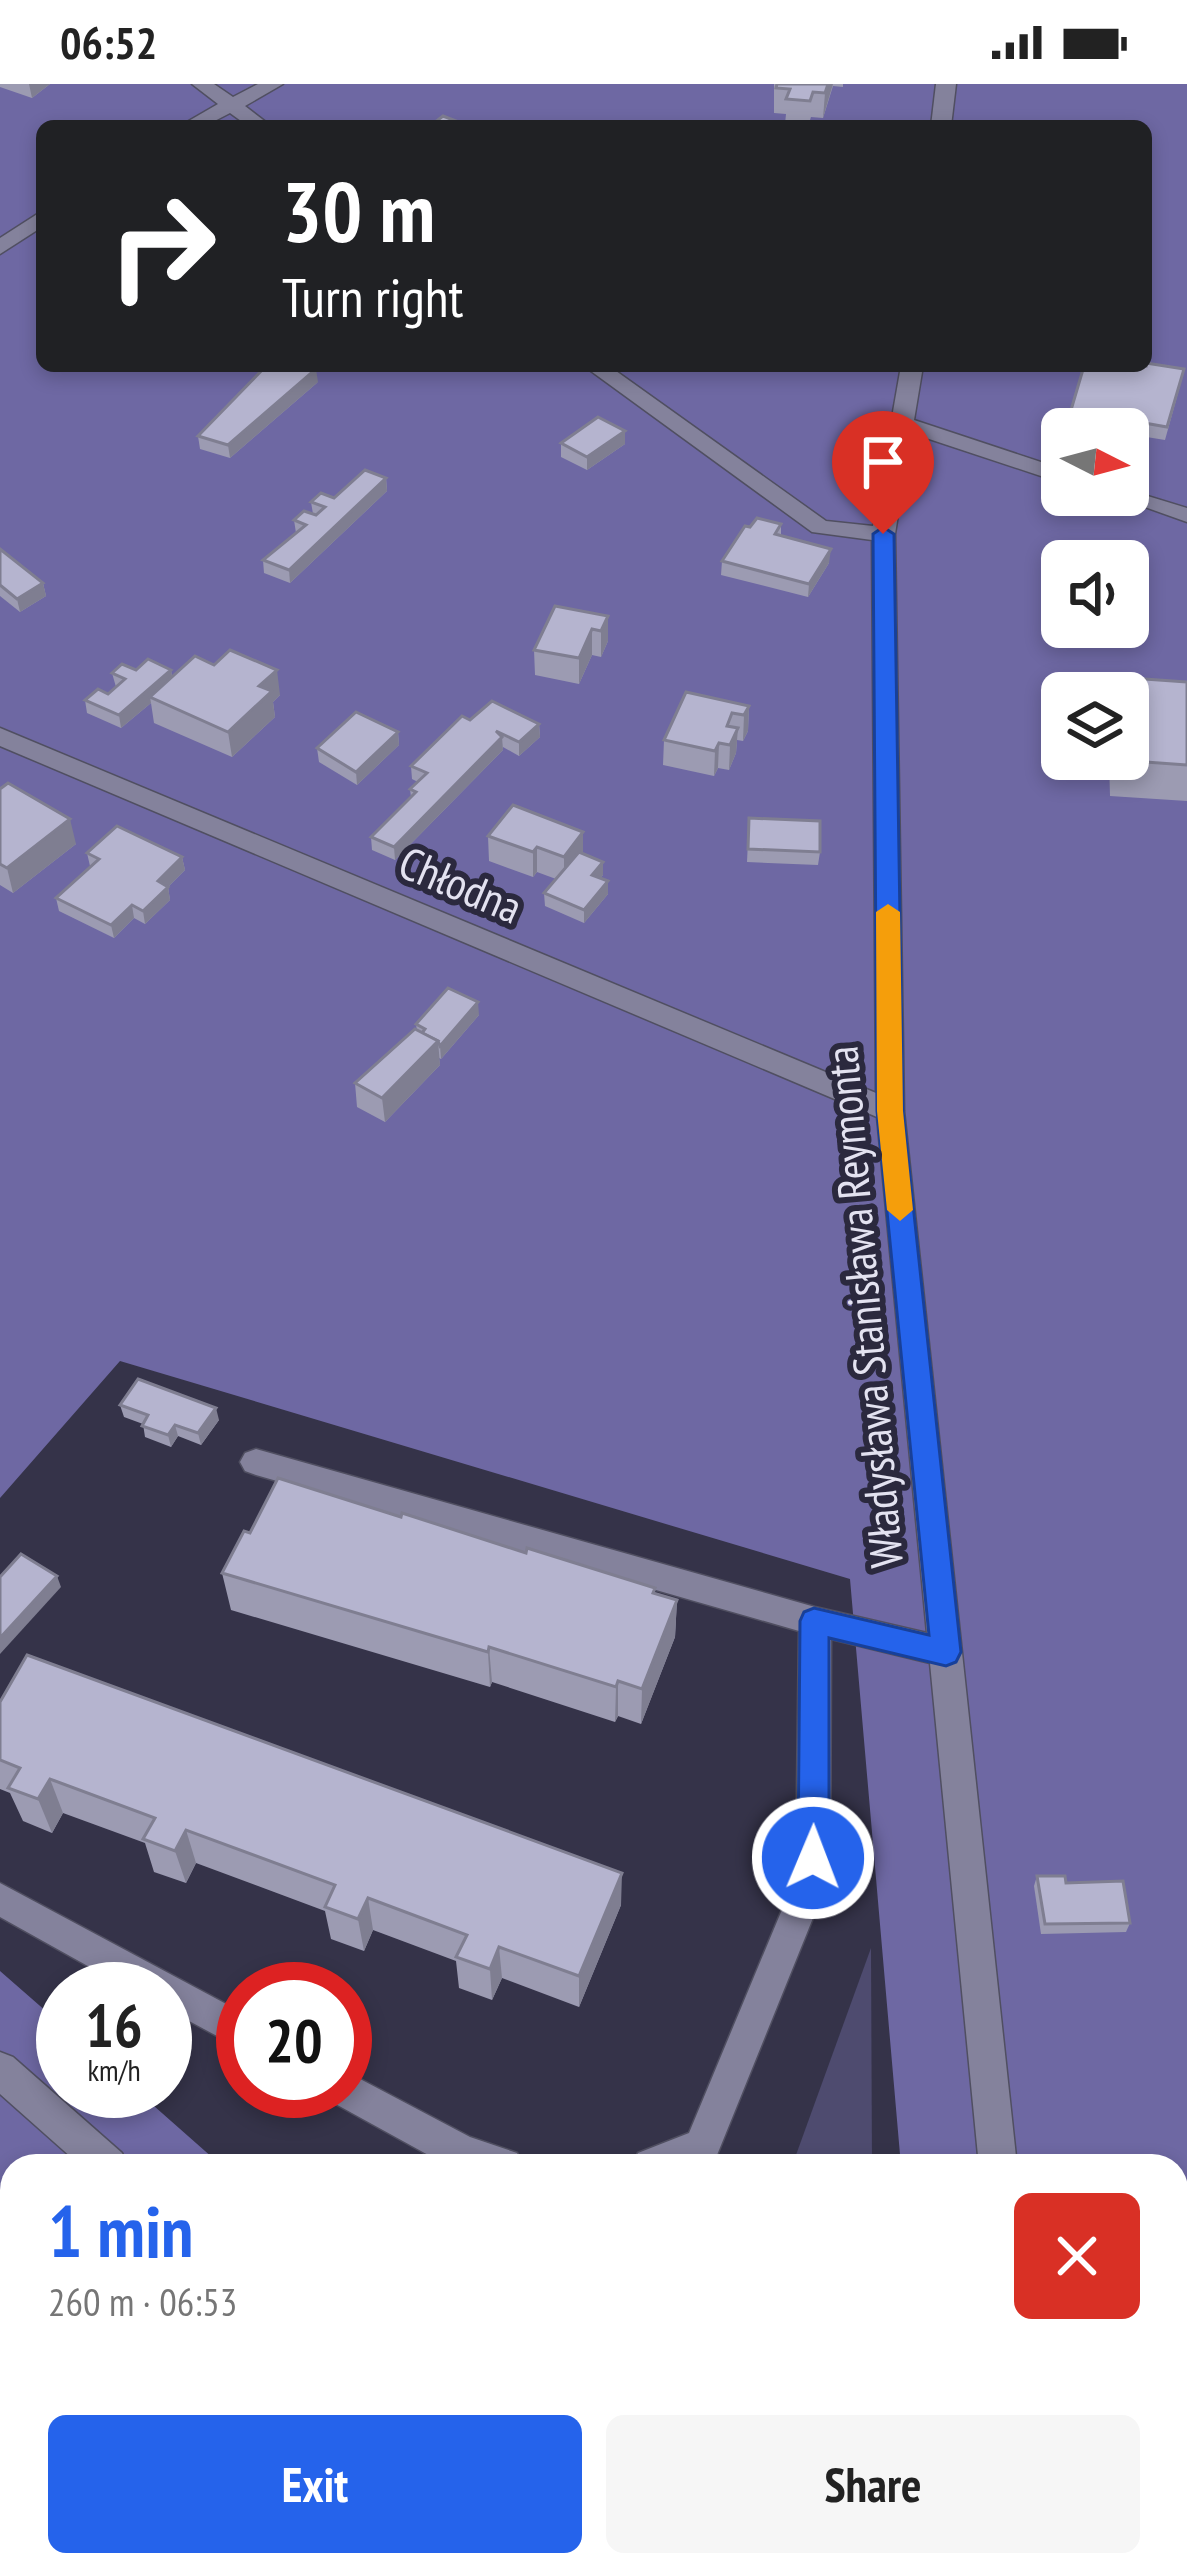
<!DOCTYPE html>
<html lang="en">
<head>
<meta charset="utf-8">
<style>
  :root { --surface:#fff; --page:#f6f6f6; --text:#222; --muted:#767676; --accent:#2563eb }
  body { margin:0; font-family:"PT Sans Narrow",sans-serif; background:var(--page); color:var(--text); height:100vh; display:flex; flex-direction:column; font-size:45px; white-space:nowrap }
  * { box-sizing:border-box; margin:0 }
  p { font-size:39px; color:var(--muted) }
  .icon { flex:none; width:66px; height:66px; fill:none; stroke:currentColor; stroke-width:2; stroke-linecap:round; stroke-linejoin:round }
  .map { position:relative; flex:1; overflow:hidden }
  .side { position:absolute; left:0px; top:2070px; width:1188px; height:423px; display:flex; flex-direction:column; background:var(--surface); border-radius:36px 36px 0 0; box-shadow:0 6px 18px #0003 }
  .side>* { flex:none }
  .banner { position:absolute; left:36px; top:36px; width:1116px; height:252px; border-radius:18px; box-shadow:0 6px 18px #0003; background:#202124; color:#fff; overflow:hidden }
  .needle { width:78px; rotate:96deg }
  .tools { position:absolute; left:1041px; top:324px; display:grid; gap:24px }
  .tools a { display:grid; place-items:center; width:108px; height:108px; border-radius:18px; background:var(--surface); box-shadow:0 6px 18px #0003; font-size:60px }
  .speed { position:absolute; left:36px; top:1878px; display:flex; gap:24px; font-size:60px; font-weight:700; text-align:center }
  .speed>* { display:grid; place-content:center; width:156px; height:156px; border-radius:50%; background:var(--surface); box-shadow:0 6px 18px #0003; line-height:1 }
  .speed small { font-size:30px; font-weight:400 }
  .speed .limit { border:18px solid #d22; background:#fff; color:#111 }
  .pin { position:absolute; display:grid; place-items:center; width:102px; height:102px; color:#fff; margin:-123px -51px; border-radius:50% 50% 50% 0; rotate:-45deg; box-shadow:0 0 12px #0007 }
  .pin .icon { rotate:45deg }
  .me { position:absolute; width:132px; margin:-66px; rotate:1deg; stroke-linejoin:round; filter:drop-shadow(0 0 9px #0008) }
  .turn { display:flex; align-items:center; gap:42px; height:252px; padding:0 48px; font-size:54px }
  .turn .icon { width:156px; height:156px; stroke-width:2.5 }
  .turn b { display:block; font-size:84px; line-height:102px }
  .round { display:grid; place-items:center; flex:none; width:126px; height:126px; border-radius:18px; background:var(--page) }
  .overview { display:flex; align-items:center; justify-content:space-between; height:204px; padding:0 48px }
  h1 { font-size:72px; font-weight:600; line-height:90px; color:var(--accent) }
  .primary-button { display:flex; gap:24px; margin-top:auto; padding:24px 48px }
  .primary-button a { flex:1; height:138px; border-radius:18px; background:var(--accent); color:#fff; font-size:48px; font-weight:600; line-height:138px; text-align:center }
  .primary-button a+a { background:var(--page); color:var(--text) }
  .status { display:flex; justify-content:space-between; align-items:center; height:84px; padding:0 60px; background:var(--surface); direction:ltr }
  .status svg { height:33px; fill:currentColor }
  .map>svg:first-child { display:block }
</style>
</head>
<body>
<div class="status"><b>06:52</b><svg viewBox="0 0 49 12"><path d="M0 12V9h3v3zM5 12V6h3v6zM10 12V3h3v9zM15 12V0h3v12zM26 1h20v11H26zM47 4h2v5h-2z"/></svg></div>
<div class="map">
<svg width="1187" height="2491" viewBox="0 0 1187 2491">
  <rect width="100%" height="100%" fill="#353349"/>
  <!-- green -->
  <path fill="#4e4b6f" d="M871,1864l1,218h-80z"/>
  <!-- forest -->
  <g fill="#6e68a3" fill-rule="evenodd">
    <path d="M0,0h1187v2491h-252l-1,-10h242v-399h-275l-51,-587 -730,-218 -120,137zM42,42h1104v240h-1104zM1062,345h66v66h-66zM1062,477h66v66h-66zM1062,609h66v66h-66z"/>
    <path d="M0,1887l63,55v65h74l85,75h-210v399h659l11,10h-682z"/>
  </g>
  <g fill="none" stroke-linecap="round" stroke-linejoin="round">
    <defs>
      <g id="minor">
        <path d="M192,0h22l19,13 25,-13h25l-38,22 26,20h-23l-18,-13 -25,13h-25l38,-22z"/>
        <path d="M936,0h20l-5,42h-20z"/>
        <path d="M42,127v16l-42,27v-16z"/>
        <path d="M584,282h25l217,155 47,5 28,-160h22l-9,54 148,49v14l-151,-50 -16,101 9,577 113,1055h-38l-49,-503 -99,-24 -1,237 -115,284 -14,6h-69l6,-13 51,-20 107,-257 3,-245 -543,-156 -11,-4 -5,-9 5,-9 11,-4 559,158 112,26 -50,-516 -877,-371v-18l876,365 -4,-553 -60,-8z"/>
        <path d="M1128,406l59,18v14l-76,-27h17z"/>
        <path d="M0,1799l243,130v37l-78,-42v-19h-36l-129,-72z"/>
        <path d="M0,1968l13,5 109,96 6,13h-47l-81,-72z"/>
        <path d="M345,1987l125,66 47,16 6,13h-84l2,-4 -109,-60 -4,-11h17z"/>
        <path d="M538,2481h47l4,10h-47z"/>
        <path d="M1019,2481h40l1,10h-40z"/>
      </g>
    </defs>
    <!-- minor casing -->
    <use href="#minor" stroke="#504f61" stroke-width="3"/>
    <!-- minor -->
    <use href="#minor" fill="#84829c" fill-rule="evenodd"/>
  </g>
  <!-- wall -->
  <g fill="#9c9bb2">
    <path d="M0,0h50l-18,14 -32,-11z"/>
    <path d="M774,0h69v3l-10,-1 -10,32 -12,-1 -3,9 -23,-2 1,-10 -12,-1z"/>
    <path d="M318,298l-88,76 -30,-9 -2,-13z"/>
    <path d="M1181,298l-16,58 -37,-6v-5h-27l-33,-6 3,-13z"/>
    <path d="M625,347v13l-38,26 -26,-13v-14z"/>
    <path d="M386,394l1,13 -97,92 -26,-10 -1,-13 33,-27 -2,-13 19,-6 -2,-12 23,-4z"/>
    <path d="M781,440v11l48,28 -21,34 -87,-22 1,-14 28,-34z"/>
    <path d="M0,465l43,34 3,13 -26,16 -20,-16z"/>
    <path d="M608,532v25l-7,16 -9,-2 -13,29 -44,-9 -1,-25z"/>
    <path d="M136,586h35l1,7 108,18 -7,7 2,15 -43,40 -78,-34 -3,-20 -30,25 -34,-15 -2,-13 23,-6 8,-7 -4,-14z"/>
    <path d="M1116,593l71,5v119l-77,-5 -1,-37h19v-66h-15z"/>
    <path d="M749,622l-1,25 -5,10 -6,-1 -1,13 -7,17 -11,-2 -4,8 -51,-11 1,-25z"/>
    <path d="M470,636l69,4 1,13 -21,19 -16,-9v3l-108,110 -23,-10 -1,-13 40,-40 -1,-8 8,-7 -6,-3 -1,-13z"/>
    <path d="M398,648l1,13 -42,40 -38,-23 -2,-14z"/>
    <path d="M0,705l76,55 -63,49 -13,-8z"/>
    <path d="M749,734l71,34 -2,13 -71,-3z"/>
    <path d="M583,748v22l20,21 -3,3 8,16 -24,29 -39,-17 -1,-13 12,-14 -19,-7 -4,5 -44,-16 -1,-25z"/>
    <path d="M87,769l95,4 3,13 -17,17 2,13 -25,24 -11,-6 -20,20 -55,-27 -3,-13 34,-32z"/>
    <path d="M479,931l-38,44 -2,-1 1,7 -55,57 -28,-15 -2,-24 62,-52 -1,-7z"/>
    <path d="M120,1321l99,15 -18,25 -23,-9 -7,11 -26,-10 -2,-13 -19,-7z"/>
    <path d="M401,1433l276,83 -2,37 -34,87 -23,-8 -3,6 -123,-40 -2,5 -259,-77 -9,-37 28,-40z"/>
    <path d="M0,1618l621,203 -42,102 -77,-29 -10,22 -33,-12 -3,-27 -83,-31 -9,21 -33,-12 -6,-28 -129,-48 -10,20 -32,-11 -9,-29 -82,-30 -11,20 -29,-12 -13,-28 -10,-4z"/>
    <path d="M1037,1792l93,47 -4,9 -85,2 -7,-48z"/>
  </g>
  <!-- shaded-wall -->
  <g fill="#7f7e91">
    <path d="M29,0h21l-18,14z"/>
    <path d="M828,0h5l-10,34 2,-25z"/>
    <path d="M316,285l2,13 -88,76 -2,-13z"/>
    <path d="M625,347v13l-38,26v-13z"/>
    <path d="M386,394l1,13 -97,92 -1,-13z"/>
    <path d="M831,465l-2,14 -21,34 1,-13z"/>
    <path d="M43,499l3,13 -26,16 -3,-13z"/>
    <path d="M608,532v25l-7,16v-26z"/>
    <path d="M592,545v26l-13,29v-26z"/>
    <path d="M171,586l2,13 -23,14 1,6 -30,25 -2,-13z"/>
    <path d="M277,586l3,25 -7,7 2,15 -43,40 -4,-25 31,-46z"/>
    <path d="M749,622l-1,25 -5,10 1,-26z"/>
    <path d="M539,640l1,13 -21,19v-14z"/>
    <path d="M738,644l-2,25 -7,17 1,-25z"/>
    <path d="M398,648l1,13 -42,40 -1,-13z"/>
    <path d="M502,653l1,13 -108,110 -1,-13z"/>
    <path d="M719,659l-1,25 -4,8 1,-25z"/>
    <path d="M70,735l6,25 -63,49 -6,-25z"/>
    <path d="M583,748v25l-19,25v-25z"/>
    <path d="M537,763v25l-4,5v-25z"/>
    <path d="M182,773l3,13 -17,17 2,13 -25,24 -2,-13 15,-30z"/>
    <path d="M603,778v13l-11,13v-13z"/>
    <path d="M608,797v13l-24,29v-13z"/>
    <path d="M132,821l2,13 -20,20 -3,-13z"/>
    <path d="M478,918l1,13 -38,44 -1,-13z"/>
    <path d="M438,957l2,24 -55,57 -3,-24z"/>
    <path d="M216,1324l3,12 -18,25 -3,-12z"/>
    <path d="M175,1341l3,11 -7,11 -3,-12z"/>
    <path d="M57,1492l4,11 -61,67v-16z"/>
    <path d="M677,1516l-2,37 -34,87 1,-35z"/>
    <path d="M489,1563l3,35 -2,5 -2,-35z"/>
    <path d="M618,1597v35l-3,6 1,-35z"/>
    <path d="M50,1695l13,34 -11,20 -14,-34z"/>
    <path d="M186,1746l10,33 -10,20 -11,-32z"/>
    <path d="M622,1789l-1,32 -42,102v-31z"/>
    <path d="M368,1814l5,32 -9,21 -6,-32z"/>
    <path d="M499,1863l3,31 -10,22 -2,-31z"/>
  </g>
  <!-- building -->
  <g fill="#b5b4cf" stroke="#7f7e91" stroke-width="3">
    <path d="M777,0h51l-3,9 -12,-1 -3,9 -24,-2 4,-10 -14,-1z"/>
    <path d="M443,32l13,5 -5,4 2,1h-23z"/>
    <path d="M1146,279l38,6 -17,58 -96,-17 13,-44h62z"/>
    <path d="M266,282h40l10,3 -88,76 -30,-9z"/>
    <path d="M598,333l27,14 -38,26 -26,-14z"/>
    <path d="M365,386l21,8 -97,92 -26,-10 43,-35 -12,-5 10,-9 12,4 9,-8 -14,-5 10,-9 13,5z"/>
    <path d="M757,434l24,6 -6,10 56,15 -22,35 -87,-23 23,-35 5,1z"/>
    <path d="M0,465l43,34 -26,16 -17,-14z"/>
    <path d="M555,522l53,10 -7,15 -9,-2 -13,29 -45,-8z"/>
    <path d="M230,566l47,20 -18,16 13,5 -44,41 -78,-35 45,-41 19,9z"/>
    <path d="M148,575l23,11 -52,45 -34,-15 13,-11 10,5 17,-15 -13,-6 10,-9 14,6z"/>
    <path d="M1116,593l71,5v83l-69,-5 10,-1v-66h-12z"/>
    <path d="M686,608l63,14 -5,9 -12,-2 -5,13 11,2 -8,17 -11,-2 -4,8 -51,-11z"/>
    <path d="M492,617l47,23 -20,18 -23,-11 6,6 -108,110 -23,-10 45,-45 -6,-3 17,-16 -16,-7 51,-50 8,4z"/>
    <path d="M356,628l42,20 -42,40 -39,-24z"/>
    <path d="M8,699l62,36 -63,49 -7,-4v-75z"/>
    <path d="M513,721l70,27 -19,25 -27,-10 -4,5 -45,-16z"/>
    <path d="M749,734l71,3v31l-72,-3z"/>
    <path d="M117,742l65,31 -24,24 10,6 -25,24 -11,-6 -21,20 -55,-27 43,-39 -12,-6z"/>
    <path d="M579,768l24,10 -11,13 16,6 -24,29 -40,-17z"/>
    <path d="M448,904l30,14 -38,44 -2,-5 -16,-8 3,-4 -9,-5z"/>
    <path d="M415,945l23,12 -56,57 -27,-15z"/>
    <path d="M138,1295l78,29 -18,25 -23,-8 -7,10 -26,-9 6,-11 -28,-10z"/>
    <path d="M278,1394l123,39 1,-4 124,40 1,-5 128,40 -2,5 24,7 -35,89 -24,-8 -2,6 -127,-40 -1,5 -266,-79 22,-42 6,2z"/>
    <path d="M21,1470l36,22 -57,62v-61z"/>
    <path d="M27,1571l595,218 -43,103 -80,-29 -9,22 -34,-12 11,-22 -99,-37 -10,21 -33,-12 10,-22 -149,-55 -11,21 -32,-12 12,-21 -105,-39 -12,20 -30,-11 12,-20 -20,-8v-58z"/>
    <path d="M1037,1792h28l1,7 57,-2 7,42 -85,1z"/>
  </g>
  <!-- route -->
  <path fill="#2563eb" stroke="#184099" stroke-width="3" d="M883,443l11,7 9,577 58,541 -5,10 -10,4 -117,-28v220l-5,10 -11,4 -11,-4 -4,-10 2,-237 4,-9 10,-4 115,27 -52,-524 -4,-577z"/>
  <!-- slow -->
  <path fill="#f59e0b" d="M888,820l12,8 3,199 10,99 -13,11 -13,-11 -10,-99 -1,-199z"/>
  <g text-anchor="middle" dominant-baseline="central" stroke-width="12" stroke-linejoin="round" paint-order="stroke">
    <!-- street labels -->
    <g font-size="45" fill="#e3e2f0" stroke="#2b293e">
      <text transform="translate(461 800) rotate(23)">Chłodna</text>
      <text transform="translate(863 1223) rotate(-95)">Władysława Stanisława Reymonta</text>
    </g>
  </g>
</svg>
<div class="tools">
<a><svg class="needle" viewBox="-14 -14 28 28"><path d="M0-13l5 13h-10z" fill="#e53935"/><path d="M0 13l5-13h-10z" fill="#767676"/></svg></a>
<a><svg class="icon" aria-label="sound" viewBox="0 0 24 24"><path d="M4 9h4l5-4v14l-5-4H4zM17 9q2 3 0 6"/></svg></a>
<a><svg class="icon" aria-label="layers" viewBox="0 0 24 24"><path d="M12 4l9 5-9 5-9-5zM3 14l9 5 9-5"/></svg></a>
</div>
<div class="speed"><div>16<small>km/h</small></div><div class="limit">20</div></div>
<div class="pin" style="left:883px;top:450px;background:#d93025"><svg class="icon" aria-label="arrive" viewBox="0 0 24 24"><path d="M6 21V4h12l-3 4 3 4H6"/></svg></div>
<svg class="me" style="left:813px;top:1774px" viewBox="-20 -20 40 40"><circle r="17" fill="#2563eb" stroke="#fff" stroke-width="3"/><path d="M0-11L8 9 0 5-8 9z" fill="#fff"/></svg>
<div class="banner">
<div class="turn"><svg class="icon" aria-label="right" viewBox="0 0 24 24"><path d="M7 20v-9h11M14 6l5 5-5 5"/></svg><div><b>30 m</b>Turn right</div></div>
</div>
<section class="side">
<div class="overview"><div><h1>1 min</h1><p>260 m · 06:53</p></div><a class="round" style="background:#d93025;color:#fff"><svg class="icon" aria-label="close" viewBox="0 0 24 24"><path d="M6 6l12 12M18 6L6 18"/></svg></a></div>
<div class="primary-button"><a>Exit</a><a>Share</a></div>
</section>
</div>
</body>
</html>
